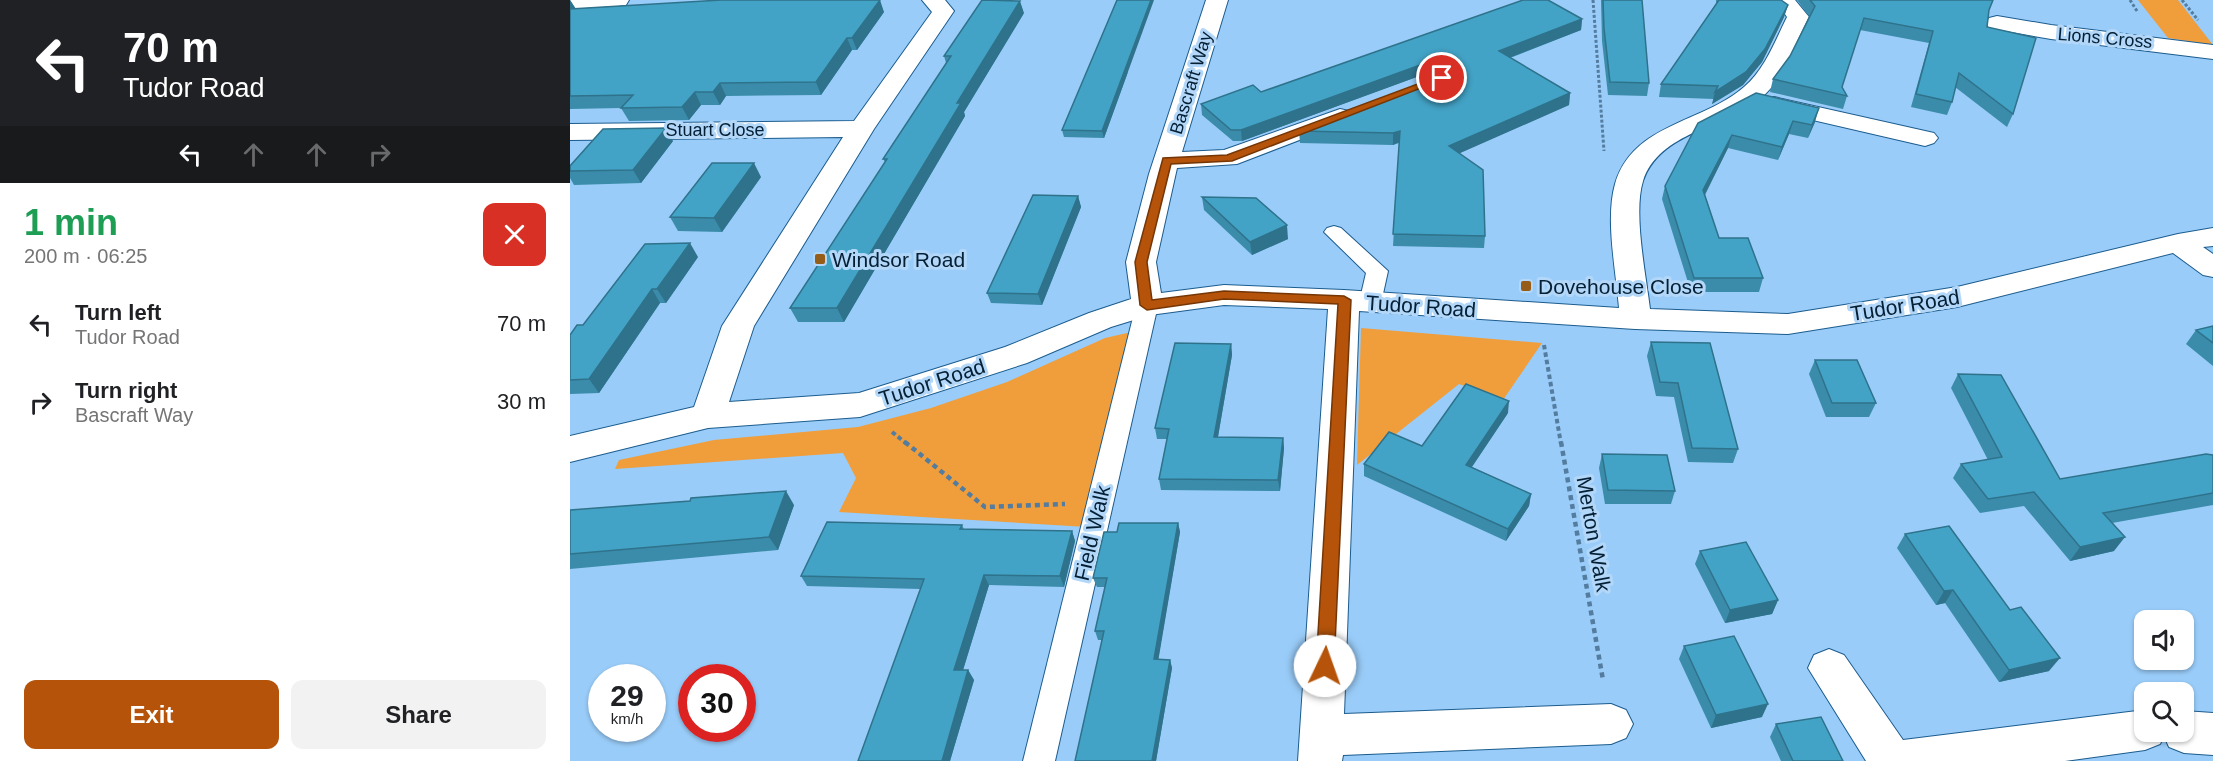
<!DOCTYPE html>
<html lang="en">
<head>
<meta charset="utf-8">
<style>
  :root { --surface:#fff; --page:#f2f2f2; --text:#202124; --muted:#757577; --accent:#b45309 }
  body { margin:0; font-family:Helvetica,sans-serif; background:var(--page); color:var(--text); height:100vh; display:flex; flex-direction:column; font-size:22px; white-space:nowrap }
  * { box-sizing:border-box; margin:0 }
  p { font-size:20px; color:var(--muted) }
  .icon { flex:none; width:33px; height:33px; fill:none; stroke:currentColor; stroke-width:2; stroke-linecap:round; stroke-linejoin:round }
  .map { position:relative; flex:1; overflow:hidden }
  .side { display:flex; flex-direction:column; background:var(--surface); width:570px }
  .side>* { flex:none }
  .guide { background:#202124; color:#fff; overflow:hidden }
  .buttons { position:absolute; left:1564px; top:610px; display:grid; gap:12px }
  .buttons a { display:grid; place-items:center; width:60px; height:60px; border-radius:12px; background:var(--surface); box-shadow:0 2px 4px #0004; font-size:30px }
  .speed { position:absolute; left:18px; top:664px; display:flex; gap:12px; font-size:30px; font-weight:700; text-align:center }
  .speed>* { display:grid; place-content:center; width:78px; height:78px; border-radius:50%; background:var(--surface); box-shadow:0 2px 4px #0004; line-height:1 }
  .speed small { font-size:15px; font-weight:400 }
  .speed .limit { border:9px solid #d22; background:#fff; color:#111 }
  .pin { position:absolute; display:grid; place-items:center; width:51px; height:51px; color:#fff; margin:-26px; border:3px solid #fff; border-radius:50%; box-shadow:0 2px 6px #0007 }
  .me { position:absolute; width:66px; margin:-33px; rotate:3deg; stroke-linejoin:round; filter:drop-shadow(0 0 4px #0008) }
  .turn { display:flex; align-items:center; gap:21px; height:126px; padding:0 24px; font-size:27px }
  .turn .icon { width:78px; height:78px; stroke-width:2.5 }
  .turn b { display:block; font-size:42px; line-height:51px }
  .lanes { display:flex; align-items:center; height:57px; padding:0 24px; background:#0003; justify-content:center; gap:30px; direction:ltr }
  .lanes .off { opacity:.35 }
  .round { display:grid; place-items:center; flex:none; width:63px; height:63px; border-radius:12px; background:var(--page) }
  .overview { display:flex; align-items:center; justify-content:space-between; height:102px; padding:0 24px }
  h1 { font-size:36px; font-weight:600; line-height:45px; color:#1e9e55 }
  .action { display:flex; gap:12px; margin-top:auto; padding:12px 24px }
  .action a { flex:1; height:69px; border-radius:12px; background:var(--accent); color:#fff; font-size:24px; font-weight:600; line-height:69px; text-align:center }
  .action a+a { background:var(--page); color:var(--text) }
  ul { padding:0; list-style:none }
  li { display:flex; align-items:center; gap:18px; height:78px; padding:0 24px }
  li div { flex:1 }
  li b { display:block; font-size:22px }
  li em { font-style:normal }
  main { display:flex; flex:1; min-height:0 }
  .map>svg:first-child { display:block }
</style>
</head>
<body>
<main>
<section class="side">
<div class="guide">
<div class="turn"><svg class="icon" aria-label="left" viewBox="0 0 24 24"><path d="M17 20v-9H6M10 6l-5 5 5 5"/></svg><div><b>70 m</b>Tudor Road</div></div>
<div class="lanes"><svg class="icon" aria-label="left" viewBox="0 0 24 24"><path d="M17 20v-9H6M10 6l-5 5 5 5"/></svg><svg class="icon off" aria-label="ahead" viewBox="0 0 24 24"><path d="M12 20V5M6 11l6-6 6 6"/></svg><svg class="icon off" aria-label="ahead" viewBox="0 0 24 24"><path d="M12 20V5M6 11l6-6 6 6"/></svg><svg class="icon off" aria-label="right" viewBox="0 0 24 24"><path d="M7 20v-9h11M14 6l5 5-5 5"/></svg></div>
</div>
<div class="overview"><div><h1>1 min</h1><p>200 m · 06:25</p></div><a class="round" style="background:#d93025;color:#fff"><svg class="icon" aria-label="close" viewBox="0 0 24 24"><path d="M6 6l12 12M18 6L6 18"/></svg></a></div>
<ul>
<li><svg class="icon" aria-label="left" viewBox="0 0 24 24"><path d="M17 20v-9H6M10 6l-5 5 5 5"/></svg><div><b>Turn left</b><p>Tudor Road</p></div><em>70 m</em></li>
<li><svg class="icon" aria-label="right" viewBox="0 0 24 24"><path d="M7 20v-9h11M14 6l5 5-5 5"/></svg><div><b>Turn right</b><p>Bascraft Way</p></div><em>30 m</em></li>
</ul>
<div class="action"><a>Exit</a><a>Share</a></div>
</section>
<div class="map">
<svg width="1643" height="761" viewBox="0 0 1643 761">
  <rect width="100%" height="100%" fill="#99ccf9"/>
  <!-- green -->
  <g fill="#f09d3b">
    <path d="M1568,0h40l35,45 -45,-7z"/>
    <path d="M791,328l181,15 -39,57 -44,-16 -102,81z"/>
    <path d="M566,331l-49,196 -248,-15 17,-34 -13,-25 -228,16 4,-9 95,-20 144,-13 73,-19 76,-26 98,-44z"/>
  </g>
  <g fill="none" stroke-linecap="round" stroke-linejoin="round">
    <defs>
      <g id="lane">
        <path d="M764,226l7,2 47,43 -7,32 -3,5 -8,2 -8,-2 -3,-5 7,-30 -42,-41 3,-4z"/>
        <path d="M577,298l8,2 3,5 -103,456h-32l113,-456 3,-5z"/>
      </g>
      <g id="street">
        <path d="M0,0h59l-3,5 -8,1 -48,3z"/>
        <path d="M352,0h23l9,11 -80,118 -120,197 -25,76 130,-9 146,-46 84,-34 42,-14 -5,-37 23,-88 57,-174h22l-46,152 42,-2 116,-41 9,2 3,5 -3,5 -112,43 -60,4 -21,94 5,31 63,-8 120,5 275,18c-3,-37 -14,-89 -4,-124 18,-61 88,-61 129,-97 21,-18 31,-46 43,-70 -5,-9 -15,-9 -21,-17h29l14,17c-13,28 -25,62 -49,82 -36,29 -101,33 -117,82 -10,32 3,94 7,128l138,5 169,-27 221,-53 35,-6v18l-10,1 10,7v23l-10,-2 -30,-22 -216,54 -169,27 -153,-5 -276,-18 -15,403 267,-10 15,6 7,14 -7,14 -15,6 -268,11 -1,6h-44l30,-452 -104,-4 -74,10 -39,12 -84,36 -167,54 -152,11 -138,34v-26l124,-29 28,-81 121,-189 -273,3v-16l284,-3 78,-109z"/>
        <path d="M1427,16l54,9 162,20v14l-162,-20 -62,-11 -3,-5 3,-5z"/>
        <path d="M1204,97l160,36 4,5 -4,5 -9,3 -160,-37 -3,-5 3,-5z"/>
        <path d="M1259,649l15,6 59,85 242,-30v22h39v-21l29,2v42l-29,-2 -15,-6 -5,-11 -4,8 -15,6 -80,11h-199l-58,-93 6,-13z"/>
      </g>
    </defs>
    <!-- lane casing -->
    <use href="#lane" stroke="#1b5c8e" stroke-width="2"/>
    <!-- street casing -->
    <use href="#street" stroke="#1b5c8e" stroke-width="2"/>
    <!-- path-far2 -->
    <g stroke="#547c9e" stroke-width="3" stroke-dasharray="3 2" stroke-linecap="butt">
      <path d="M1023,0l11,151"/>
      <path d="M1560,0l7,11"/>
      <path d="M1612,0l16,20"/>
    </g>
    <!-- path-far1 -->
    <g stroke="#547c9e" stroke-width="4" stroke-dasharray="4.5 3" stroke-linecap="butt">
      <path d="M974,345l17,99"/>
      <path d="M322,432l15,12"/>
    </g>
    <!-- path -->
    <g stroke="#547c9e" stroke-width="4.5" stroke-dasharray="5 4" stroke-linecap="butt">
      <path d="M335,442l80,65 80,-3"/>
      <path d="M991,442l42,238"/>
    </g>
    <!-- lane -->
    <use href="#lane" fill="#fff" fill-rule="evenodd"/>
    <!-- street -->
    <use href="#street" fill="#fff" fill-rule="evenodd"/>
  </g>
  <!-- wall -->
  <g fill="#3a8caa">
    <path d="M0,0l6,9 308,3 -27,38h-5l-31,45 -95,1 -6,9h-19l-12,15 -60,1 -8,-13 -51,1z"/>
    <path d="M1031,0h41l7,83 -2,13 -39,-1 -6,-54z"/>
    <path d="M1146,0h65l7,5 -4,12 -22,45 -19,23 -31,19 2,-5 -55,-2 2,-13 55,-80z"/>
    <path d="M1227,0h196l-4,10 -2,17 26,87 -6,13 -52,-40 -3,15 -5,13 -36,-8 18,-64 -69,-13 -18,57 5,9 -4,13 -73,-17 3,-13 17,-23 19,-40z"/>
    <path d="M454,13l-60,99 1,4 -121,206h-46l-8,-14 95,-146 -2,-3 63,-96 -2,-7z"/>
    <path d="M1012,19l-1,11 -71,28 60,35 -1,12 -110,48 26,83 -1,12 -91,-2 6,-103 -6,2 -93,-2 -1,-12 152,-57 1,-1v-1l-9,-3 -10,2 -191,70h-9l-31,-26 -1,-11 60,-12z"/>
    <path d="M558,72l-24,66 -40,-1 -2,-7z"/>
    <path d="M1186,93l59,29 -7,16 -19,-4 -11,26 -50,-12 -23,47 14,43 44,40 -4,14h-68l-29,-93 3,-13z"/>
    <path d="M103,141l-32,42 -67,2 -4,-7v-12z"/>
    <path d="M191,177l-39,55 -44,-1 -8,-14z"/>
    <path d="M508,196l3,11 -39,98 -51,-2 -4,-10z"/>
    <path d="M632,197l86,42 -36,16 -48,-45z"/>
    <path d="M128,257l-32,46h-6l-61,90 -29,1v-59l13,-10z"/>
    <path d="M1643,326v40l-27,-22 10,-14z"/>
    <path d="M1081,342l87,107 -5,14 -45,-1 -14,-65 -18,-1 -9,-40z"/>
    <path d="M661,344l1,11 -14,82 65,1 1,10 -4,43 -119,-1 -2,-11 8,-40h-10l-2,-11z"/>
    <path d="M1245,360l61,43 -7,14h-43l-17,-43z"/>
    <path d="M1388,374l102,105 153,-24v50l-101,18 2,28 -44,10 -46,-55 -44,7 -27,-35 8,-14 27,-4 -37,-72z"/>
    <path d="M938,413l-36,54 59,27 -2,12 -23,35 -142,-65v-12l58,-18z"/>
    <path d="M1032,454l73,37 -4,13h-66l-6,-36z"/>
    <path d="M224,505l-16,45 -208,19v-59z"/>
    <path d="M608,523l2,9 -22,127 12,1 2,8 -16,93h-81l27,-121h-4l-3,-9 10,-44h-8l-4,-9 24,-46z"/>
    <path d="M392,525l2,4 108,2 3,10 -11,46 -75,-2 -26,85h5l6,10 -24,81 -30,-172 -113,-3 -6,-10z"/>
    <path d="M1335,534l105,76 39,61 -50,11 -54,-79 -9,2 -39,-57z"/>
    <path d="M1130,551l78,49 -6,14 -47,9 -30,-59z"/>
    <path d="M1114,646l78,71 -51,11 -32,-69z"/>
    <path d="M1206,724l67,37h-62l-11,-24z"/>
  </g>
  <!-- shaded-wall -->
  <g fill="#2f728b">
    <path d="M0,0l7,11 -7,7z"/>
    <path d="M310,0l4,12 -27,38 -5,-12z"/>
    <path d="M581,0h3l-50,138 -2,-7z"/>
    <path d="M450,1l4,12 -60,99 1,4 -121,206 -7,-14 120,-205z"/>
    <path d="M1218,5l-4,12 -22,45 -19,23 -31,19 3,-12z"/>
    <path d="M1012,19l-1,11 -83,32 1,-11z"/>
    <path d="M277,38l5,12 -31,45 -5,-13z"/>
    <path d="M873,58v11l-10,2 -191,70 -1,-11 193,-70z"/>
    <path d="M150,83l6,13 -6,9 -7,-13z"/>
    <path d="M125,92l6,13 -12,15 -7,-13z"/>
    <path d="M1000,93l-1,12 -120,53v-12z"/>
    <path d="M1249,108l-4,14 -7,16 4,-13z"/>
    <path d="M1223,121l-4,13 -11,26 4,-13z"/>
    <path d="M96,128l7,13 -32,42 -8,-13z"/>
    <path d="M830,131l-1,11 -6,3v-12z"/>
    <path d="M1162,135l-4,13 -28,56 3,-14z"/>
    <path d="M184,163l7,14 -39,55 -8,-14z"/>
    <path d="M508,196l3,11 -39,98 -4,-11z"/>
    <path d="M717,225l1,14 -36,16 -2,-13z"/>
    <path d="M120,243l8,14 -32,46 -9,-14z"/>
    <path d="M82,289l8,14 -61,90 -10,-14z"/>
    <path d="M661,344l1,11 -16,93 -2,-11z"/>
    <path d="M939,401l-1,12 -43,64 1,-12z"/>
    <path d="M713,438l1,10 -4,43 -2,-11z"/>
    <path d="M216,491l8,14 -16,45 -9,-13z"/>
    <path d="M961,494l-2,12 -23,35 2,-12z"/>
    <path d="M608,523l2,9 -23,136 -3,-9z"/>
    <path d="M502,531l3,10 -11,46 -4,-11z"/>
    <path d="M1555,537l-11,14 -44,10 10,-14z"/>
    <path d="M414,575l5,10 -29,95 -6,-10z"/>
    <path d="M1383,590l-8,13 -9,2 8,-14z"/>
    <path d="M1208,600l-6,14 -47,9 5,-13z"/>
    <path d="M1490,658l-11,13 -50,11 10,-12z"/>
    <path d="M600,660l2,8 -16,93h-4z"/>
    <path d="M398,670l6,10 -24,81h-8z"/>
    <path d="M1198,704l-6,13 -51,11 5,-13z"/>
  </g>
  <!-- building -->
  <g fill="#43a3c6" stroke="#2f728b" stroke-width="1.5">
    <path d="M151,0h159l-28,38h-5l-31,44 -96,1 -7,9h-18l-13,15 -61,1 12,-13 -63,1v-87z"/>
    <path d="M412,0l38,1 -63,102h4l-124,205h-47l97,-149h-4l68,-103h-7z"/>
    <path d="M547,0h34l-49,131 -40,-1z"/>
    <path d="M953,0h25l34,19 -83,32 71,42 -121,53 34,24 2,66 -92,-2 7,-103 -7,2 -94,-2 152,-57 6,-7 -5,-6 -9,-3 -9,2 -193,70h-10l-30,-26 52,-19 8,7z"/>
    <path d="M1033,0h39l7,83 -39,-1 -6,-54z"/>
    <path d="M1149,0h62l7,5 -23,44 -19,23 -31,20 3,-6 -57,-2z"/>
    <path d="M1240,0h183l-4,10 -2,17 49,11 -23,76 -54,-41 -7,29 -36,-8 17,-63 -69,-13 -22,69 5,9 -74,-17 17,-23 25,-50z"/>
    <path d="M1186,93l63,15 -7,17 -19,-4 -11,26 -50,-12 -29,55 16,48h29l15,40h-69l-29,-92 33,-63z"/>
    <path d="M96,128l-33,42 -63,1v-5l33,-37z"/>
    <path d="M142,163h42l-40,55 -44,-1z"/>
    <path d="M463,195l45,1 -40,98 -51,-1z"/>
    <path d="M632,197l54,1 31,27 -37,17z"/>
    <path d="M120,243l-33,46h-5l-63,90 -19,1v-45l7,-10h6l62,-81z"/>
    <path d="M1643,326v17l-17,-13z"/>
    <path d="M1081,342l59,1 28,106 -46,-1 -14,-65 -18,-1z"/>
    <path d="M605,343l56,1 -17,93 69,1 -5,42 -119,-1 10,-50 -14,-1z"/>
    <path d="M1245,360h42l19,43h-44z"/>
    <path d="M1388,374l43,1 59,104 146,-25 7,1v38l-110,20 22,24 -45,10 -46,-55 -46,7 -27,-35 41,-7z"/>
    <path d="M896,384l43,17 -43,64 65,29 -23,35 -144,-65 25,-32 33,14z"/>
    <path d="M1032,454l65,1 8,36 -67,-1z"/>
    <path d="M216,491l-17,46 -199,17v-44l120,-9 1,-3z"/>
    <path d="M257,522l135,3 -2,4 112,2 -12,45 -76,-1 -30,95h14l-26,91h-84l66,-182 -123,-3z"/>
    <path d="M549,523h59l-24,136 16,1 -18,101h-77l29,-130h-9l12,-53h-14l11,-46h13z"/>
    <path d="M1379,526l61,84 11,-3 39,51 -51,12 -56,-80 -9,1 -39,-57z"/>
    <path d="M1176,542l32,58 -48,10 -30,-59z"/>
    <path d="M1164,636l34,68 -52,11 -32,-69z"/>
    <path d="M1251,717l22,44h-50l-17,-37z"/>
  </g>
  <!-- route -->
  <path fill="#b45309" stroke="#753606" stroke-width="1.5" d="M869,76l8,2 -215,83 -61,3 -24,98 5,38 72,-9 120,5 7,4 -17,366 -3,6 -6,2 -6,-2 -3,-6 22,-362 -114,-5 -77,11 -7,-5 -5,-43 28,-104 64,-3z"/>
  <!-- markers -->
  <g fill="#955d18" stroke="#b2d7f9" stroke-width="2">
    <rect x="244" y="253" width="12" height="12" rx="3"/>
    <rect x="950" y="280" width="12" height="12" rx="3"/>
  </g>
  <g text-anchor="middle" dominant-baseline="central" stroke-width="6" stroke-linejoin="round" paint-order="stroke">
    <!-- far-street labels -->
    <g font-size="18" fill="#051f34" stroke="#b2d7f9">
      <text transform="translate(1535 38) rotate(5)">Lions Cross</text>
      <text transform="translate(621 83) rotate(-73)">Bascraft Way</text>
      <text x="145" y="130">Stuart Close</text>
    </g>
    <!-- poi labels -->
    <g font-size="21" fill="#051f34" stroke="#b2d7f9" text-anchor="start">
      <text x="262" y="259">Windsor Road</text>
      <text x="968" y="286">Dovehouse Close</text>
    </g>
    <!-- street labels -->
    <g font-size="21" fill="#051f34" stroke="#b2d7f9">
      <text transform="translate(1335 305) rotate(-9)">Tudor Road</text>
      <text transform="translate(851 306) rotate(4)">Tudor Road</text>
      <text transform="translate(362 382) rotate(-18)">Tudor Road</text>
      <text transform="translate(522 533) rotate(-77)">Field Walk</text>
      <text transform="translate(1024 534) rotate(80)">Merton Walk</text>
    </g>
  </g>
</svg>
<div class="buttons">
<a><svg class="icon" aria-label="sound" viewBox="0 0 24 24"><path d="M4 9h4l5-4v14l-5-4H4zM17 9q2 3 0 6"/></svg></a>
<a><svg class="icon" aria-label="search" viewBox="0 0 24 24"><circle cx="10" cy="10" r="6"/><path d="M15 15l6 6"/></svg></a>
</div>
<div class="speed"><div>29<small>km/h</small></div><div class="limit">30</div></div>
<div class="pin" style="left:872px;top:78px;background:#d93025"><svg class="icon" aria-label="arrive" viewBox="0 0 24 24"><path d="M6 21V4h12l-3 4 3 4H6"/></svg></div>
<svg class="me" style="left:755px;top:666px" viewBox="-20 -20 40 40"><circle r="19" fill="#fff"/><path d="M0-13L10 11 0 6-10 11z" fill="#b45309"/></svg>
</div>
</main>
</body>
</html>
